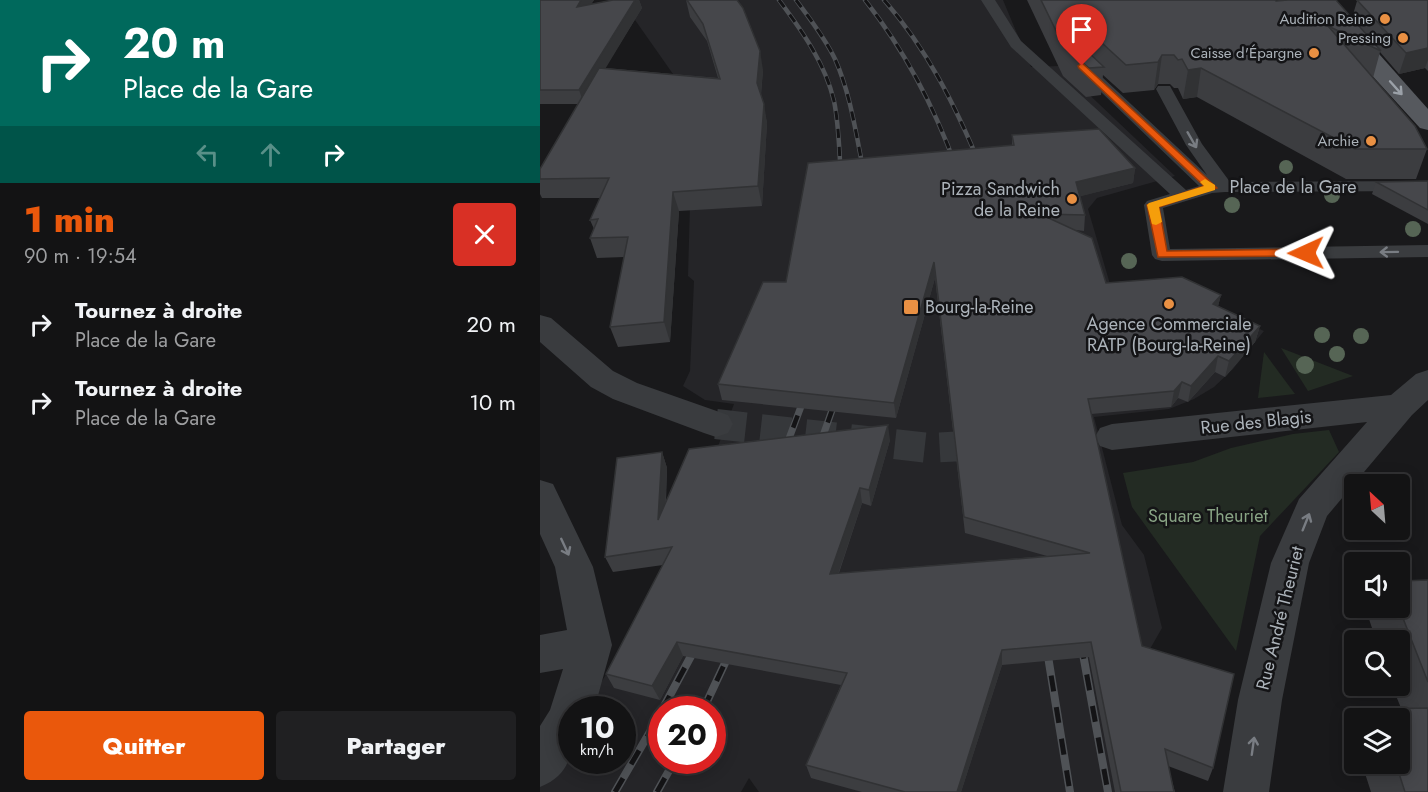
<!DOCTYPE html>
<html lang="fr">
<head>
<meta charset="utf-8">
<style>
  :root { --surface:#131314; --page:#202022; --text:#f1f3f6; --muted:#9d9ea0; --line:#323234; --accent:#ea580c }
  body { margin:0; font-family:Jost,sans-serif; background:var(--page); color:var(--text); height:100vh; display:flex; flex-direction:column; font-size:22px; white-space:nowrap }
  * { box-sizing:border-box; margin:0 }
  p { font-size:20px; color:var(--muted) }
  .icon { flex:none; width:33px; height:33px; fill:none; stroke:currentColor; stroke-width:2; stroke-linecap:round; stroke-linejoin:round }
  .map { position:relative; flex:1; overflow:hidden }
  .details { display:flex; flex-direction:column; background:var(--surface); width:540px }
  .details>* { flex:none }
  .top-card { background:#00695c; color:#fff; overflow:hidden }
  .needle { width:39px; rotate:334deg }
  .tools { position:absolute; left:804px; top:474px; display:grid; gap:12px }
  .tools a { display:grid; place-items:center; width:66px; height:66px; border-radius:6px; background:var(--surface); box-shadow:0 3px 15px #0003,0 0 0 2px var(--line); font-size:30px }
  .speed { position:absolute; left:18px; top:696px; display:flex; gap:12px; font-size:30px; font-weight:700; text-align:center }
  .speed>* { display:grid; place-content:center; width:78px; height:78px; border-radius:50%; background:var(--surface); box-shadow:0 3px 15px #0003,0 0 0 2px var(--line); line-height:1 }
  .speed small { font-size:15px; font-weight:400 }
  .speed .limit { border:9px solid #d22; background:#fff; color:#111 }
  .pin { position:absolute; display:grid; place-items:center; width:51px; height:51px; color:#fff; margin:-62px -26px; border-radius:50% 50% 50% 0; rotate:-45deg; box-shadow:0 0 6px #0007 }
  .pin .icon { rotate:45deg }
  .me { position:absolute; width:66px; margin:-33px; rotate:269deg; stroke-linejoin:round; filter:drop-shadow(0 0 4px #0008) }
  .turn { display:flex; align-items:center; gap:21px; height:126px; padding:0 24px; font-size:27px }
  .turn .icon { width:78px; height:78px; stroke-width:2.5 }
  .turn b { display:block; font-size:42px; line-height:51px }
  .lanes { display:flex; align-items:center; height:57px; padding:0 24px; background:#0003; justify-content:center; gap:30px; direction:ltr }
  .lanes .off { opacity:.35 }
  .round { display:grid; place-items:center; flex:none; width:63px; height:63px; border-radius:6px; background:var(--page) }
  .overview { display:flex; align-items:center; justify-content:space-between; height:102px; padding:0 24px }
  h1 { font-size:36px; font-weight:800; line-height:45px; color:var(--accent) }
  .action { display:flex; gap:12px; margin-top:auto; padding:12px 24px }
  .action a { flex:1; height:69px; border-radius:6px; background:var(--accent); color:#fff; font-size:24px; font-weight:800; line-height:69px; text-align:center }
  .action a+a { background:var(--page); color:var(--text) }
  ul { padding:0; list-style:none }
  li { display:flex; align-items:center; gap:18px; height:78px; padding:0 24px }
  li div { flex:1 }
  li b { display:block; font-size:22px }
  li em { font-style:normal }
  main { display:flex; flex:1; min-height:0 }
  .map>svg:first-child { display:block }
</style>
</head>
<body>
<main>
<section class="details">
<div class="top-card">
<div class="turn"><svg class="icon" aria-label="right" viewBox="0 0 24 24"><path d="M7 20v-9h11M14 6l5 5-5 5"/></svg><div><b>20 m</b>Place de la Gare</div></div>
<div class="lanes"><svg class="icon off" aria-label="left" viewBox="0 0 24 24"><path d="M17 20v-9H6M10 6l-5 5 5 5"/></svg><svg class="icon off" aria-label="ahead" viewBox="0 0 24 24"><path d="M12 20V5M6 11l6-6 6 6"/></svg><svg class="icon" aria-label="right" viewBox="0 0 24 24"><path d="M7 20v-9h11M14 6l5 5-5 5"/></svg></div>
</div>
<div class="overview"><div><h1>1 min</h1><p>90 m · 19:54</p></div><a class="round" style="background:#d93025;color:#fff"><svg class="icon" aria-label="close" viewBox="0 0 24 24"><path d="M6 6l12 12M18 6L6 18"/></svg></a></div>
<ul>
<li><svg class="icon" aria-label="right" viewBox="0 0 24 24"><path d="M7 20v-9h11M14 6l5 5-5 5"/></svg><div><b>Tournez à droite</b><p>Place de la Gare</p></div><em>20 m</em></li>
<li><svg class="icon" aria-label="right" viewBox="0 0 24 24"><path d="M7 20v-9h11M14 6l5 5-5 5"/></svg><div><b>Tournez à droite</b><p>Place de la Gare</p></div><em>10 m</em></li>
</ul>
<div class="action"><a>Quitter</a><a>Partager</a></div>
</section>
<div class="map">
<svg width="888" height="792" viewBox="0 0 888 792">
  <rect width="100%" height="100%" fill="#19191b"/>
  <!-- built -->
  <path fill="#252528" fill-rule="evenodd" d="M81,0h382l28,67 28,-1 116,110 -78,22 -9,11 39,133 109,-24 28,13 -31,38 -19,18 -20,12 -25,10 -75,8 28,108 22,30 18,73 -16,28 28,136h-415l-10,-14 -8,14h-201v-8l31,-52 1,28h50v-50l-37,-1 54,-89 56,-113 39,-103 -29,-4 -22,-14 7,-15 4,-90 -6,-5 4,-143 -12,-49zM122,710h50v50h-50z"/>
  <!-- green -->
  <g fill="#232b23">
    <path d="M741,348l72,28 -45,15z"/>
    <path d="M724,352l31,42 -37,4z"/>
    <path d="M789,430l10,22 -79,84 -24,115 -104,-144 -9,-34 70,-11 38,-14 62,-14z"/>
  </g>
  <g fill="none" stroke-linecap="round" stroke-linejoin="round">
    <!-- minor-tunnel -->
    <path stroke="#36383b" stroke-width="30" stroke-dasharray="30 15" stroke-linecap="butt" d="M176,424l213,24 70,-4"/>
    <!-- service -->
    <path fill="#3a3c3f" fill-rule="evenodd" d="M441,0h14l26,41 165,149 13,-4 -122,-117 -3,-3 3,-3h10l120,112 -21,-30 -30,-56 2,-3h12l32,58 28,38 198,-1v10l-203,1 -13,1 -49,15 7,41 258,-4v12l-266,4 -7,-2 -3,-4 -8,-50 3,-4 23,-7 -159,-147z"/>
    <!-- minor -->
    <g fill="#3a3c3f" fill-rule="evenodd">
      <path d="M0,315l11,3 62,53 24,12 91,32 5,9 -5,9 -12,4 -12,-4 -91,-34 -22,-12 -51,-45z"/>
      <path d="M888,370v30l-16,15 -85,101 -18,47 -27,137 -13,92h-46l15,-92 33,-137 28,-64 68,-77 -255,28 -12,-4 -5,-9 5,-9 12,-4 279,-29 25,-21z"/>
      <path d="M0,480l13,4 40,83 19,78 -18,65h-22c0,34 5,62 -32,77v-61l10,-16 13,-41 -23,4v-38l27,-5 -12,-63 -15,-33z"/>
    </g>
    <!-- primary -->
    <path fill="#56595e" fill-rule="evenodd" d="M770,0h21l97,109v21l-8,-2 -64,-70z"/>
    <defs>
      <g id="rail-far2">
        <path d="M239,0c23,31 46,63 55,101 5,24 5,50 7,74"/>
        <path d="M256,0c14,19 29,38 39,59 16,36 21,76 29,114"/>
        <path d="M325,0c40,51 69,106 91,167"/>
        <path d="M344,0c43,49 71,105 96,165"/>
      </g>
      <g id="rail-far1">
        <path d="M279,447l18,-51"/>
        <path d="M244,452l22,-59"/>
      </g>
      <g id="rail">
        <path d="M244,453l1,-2"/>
        <path d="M541,643l27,149"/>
        <path d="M506,644l24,148"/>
        <path d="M122,710l36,-67"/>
        <path d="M163,710l29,-62"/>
        <path d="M75,792l47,-81"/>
        <path d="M117,792l18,-32"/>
      </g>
    </defs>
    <!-- rail-far2 casing -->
    <use href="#rail-far2" stroke="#4f5256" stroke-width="4.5"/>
    <!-- rail-far1 casing -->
    <use href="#rail-far1" stroke="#4f5256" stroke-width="7"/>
    <!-- rail casing -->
    <use href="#rail" stroke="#4f5256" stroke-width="8"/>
    <!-- rail-far2 -->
    <use href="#rail-far2" stroke="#141416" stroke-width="3" stroke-dasharray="9" stroke-linecap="butt"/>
    <!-- rail-far1 -->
    <use href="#rail-far1" stroke="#141416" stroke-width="4.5" stroke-dasharray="13" stroke-linecap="butt"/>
    <!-- rail -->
    <use href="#rail" stroke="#141416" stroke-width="5" stroke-dasharray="16" stroke-linecap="butt"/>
  </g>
  <!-- trees -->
  <g fill="#566555">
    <circle cx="746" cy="167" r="7"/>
    <circle cx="792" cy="195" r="8"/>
    <circle cx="692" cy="205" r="8"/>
    <circle cx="873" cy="229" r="8"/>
    <circle cx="589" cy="261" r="8"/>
    <circle cx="782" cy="335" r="8"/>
    <circle cx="821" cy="336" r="8"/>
    <circle cx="797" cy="354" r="8"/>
    <circle cx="765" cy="365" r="9"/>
  </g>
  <!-- wall -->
  <g fill="#3c3d40">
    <path d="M0,0h54l-3,4 22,-4h26l3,8 -37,60 113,10 -11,-37 -17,-24 -4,-17 77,70 -2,25 6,28 -5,83 -83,5 -9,131 -52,5 -8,-20 14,-70 -27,1 -7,-20 4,-9 -4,-9 10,-22h-58l-2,-4v-25l38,-65h-38z"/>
    <path d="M487,0h248l1,1 76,17 5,-17 -1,-1h72v71l-3,-3 -26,6 -19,-22 -7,26 54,71 -11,30h-70l-149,-82 -14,2 -5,-11h-4l-4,-4h-12l-4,6 -31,3 -20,-18 -2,20 -15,2 -23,-21z"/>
    <path d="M472,135l123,33 -2,15 -53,13 5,19 -1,16 -8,-1 30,53 115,12 -3,11 42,20 -5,16 -30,35 -10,-5 -27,30 -10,-4 -7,9 -80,7 51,232 71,122 -5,13 -40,-15 7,26h-60l-26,-135 -87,8 -41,127h-99l-51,-14 -5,-13 35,-80 -158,-29 -23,44 -46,-12 -8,-14 57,-109 -50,7 -8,-15 57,-105 5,16 -1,34 224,-62 -19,66 -9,-3 -23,70 208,-17 -82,-23 -30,-255 -39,140 -174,-18 -4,-16 68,-102 226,-137z"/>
    <path d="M888,181v43l-56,-30 4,-12z"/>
    <path d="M888,580v212h-57l-9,-28h38v-46h-28l6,-9 23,-1 -9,-22h8v-46h-24l-7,-21 6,-11h25z"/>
  </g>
  <!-- shaded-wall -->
  <g fill="#313234">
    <path d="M41,0h13l-13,20 -4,-13z"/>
    <path d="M95,0h4l3,8 -58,96 -5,-14z"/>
    <path d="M539,33l-2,25 -3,-19z"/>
    <path d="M888,48v12l-3,8 -26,6 7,-21z"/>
    <path d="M220,51l3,19 -3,32 -3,-19z"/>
    <path d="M622,55l-4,29 -4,6 4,-28z"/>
    <path d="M661,68l-4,29 -14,2 5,-29z"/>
    <path d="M224,104l3,19 -5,83 -4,-20z"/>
    <path d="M595,168l-2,15 -59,15 2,-16z"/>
    <path d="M133,192l6,19 -9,131 -6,-20z"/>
    <path d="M394,262l1,16 -39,140 -2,-15z"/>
    <path d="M681,295l-4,15 -4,-6z"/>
    <path d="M720,326l-5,16 -30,35 4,-16z"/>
    <path d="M678,356l-3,16 -27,30 3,-16z"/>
    <path d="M642,382l-4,16 -7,9 3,-16z"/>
    <path d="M348,425l2,15 -19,66 -2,-16z"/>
    <path d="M122,452l5,16 -3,67 -6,-15z"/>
    <path d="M320,488l2,15 -29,86 -3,-15z"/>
    <path d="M137,642l6,14 -23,44 -8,-14z"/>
    <path d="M462,650v15l-41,127h-4z"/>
  </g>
  <!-- building -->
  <g fill="#46474b" stroke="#313234" stroke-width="1.5">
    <path d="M0,0h41l-4,7 36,-7h22l-56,90h-39z"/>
    <path d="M147,0h50l6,8 17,43 -3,32 7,21 -6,82 -85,6 -9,130 -54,5 18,-90 -38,1 8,-19 -8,1 19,-42 -69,1v-10l59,-101 121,11 -17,-55z"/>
    <path d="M501,0h234l1,1 12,-1h48l45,51 -53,-25 87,100 12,23h-72l-154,-81 -13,2 -6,-11 -4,1 -4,-5h-12l-4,7 -32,3 -35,-32h-12l-5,6 30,28 -15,1 -25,-21z"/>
    <path d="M817,0h71v48l-22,5z"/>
    <path d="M559,129l36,39 -59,14 9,33 -45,-1 52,24 14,45 76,-6 39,18 -8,9 47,22 -31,35 -11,-5 -27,30 -9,-4 -8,9 -86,8 54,247 92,28 -21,94 -48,-19 9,43h-53l-30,-150 -89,8 -45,142h-52l-99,-27 41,-92 -170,-31 -25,44 -46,-12 66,-127 -67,10 12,-99 45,-6 -4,68 31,-71 199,-24 -19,65 -9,-2 -30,86 260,-21 -126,-36 -30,-255 -40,141 -176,-19 45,-102h23l22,-119 206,-18 -2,-10z"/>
    <path d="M888,181v29l-52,-28z"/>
    <path d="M888,580v102l-29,-74 1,-27z"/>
    <path d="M888,708v84h-23l-9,-28h4v-46h-19l-3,-9z"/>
  </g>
  <!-- one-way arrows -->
  <defs><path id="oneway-shaft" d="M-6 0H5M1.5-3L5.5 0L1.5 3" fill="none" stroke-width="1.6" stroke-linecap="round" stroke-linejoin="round" transform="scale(1.5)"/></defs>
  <use stroke="#9ba1a8" href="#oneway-shaft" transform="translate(856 88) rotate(48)"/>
  <g stroke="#797d83">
    <use href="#oneway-shaft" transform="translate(652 140) rotate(60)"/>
    <use href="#oneway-shaft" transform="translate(849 252) rotate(179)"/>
    <use href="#oneway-shaft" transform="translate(766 522) rotate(-68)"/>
    <use href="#oneway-shaft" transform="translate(25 547) rotate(65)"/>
    <use href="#oneway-shaft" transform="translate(713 746) rotate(-82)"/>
  </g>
  <!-- route -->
  <path fill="#ea580c" stroke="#983908" stroke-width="1.5" d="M542,63l135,125 -58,19 8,44 139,-2 4,2v5l-152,1 -11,-52 57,-19 -125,-118 -1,-2z"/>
  <!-- slow -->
  <path fill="#f59e0b" d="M665,179l10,6v5l-56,17 3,15 -6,3 -4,-1 -5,-19 2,-2 55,-17 -4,-4z"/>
  <!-- markers -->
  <g fill="#e99043" stroke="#141416" stroke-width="2">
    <circle cx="845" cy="19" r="6"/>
    <circle cx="863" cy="38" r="6"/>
    <circle cx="774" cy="53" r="6"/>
    <circle cx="831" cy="141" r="6"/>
    <circle cx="532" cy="199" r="6"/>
    <circle cx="629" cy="304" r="6"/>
    <rect x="363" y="299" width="16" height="16" rx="3"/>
  </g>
  <g text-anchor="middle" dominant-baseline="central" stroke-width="5" stroke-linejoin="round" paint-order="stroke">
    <!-- far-poi labels -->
    <g font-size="15" fill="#acb3ba" stroke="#141416" text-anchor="end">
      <text x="833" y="19">Audition Reine</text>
      <text x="851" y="38">Pressing</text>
      <text x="762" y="53">Caisse d'Épargne</text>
      <text x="819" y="141">Archie</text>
    </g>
    <!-- street labels -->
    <g font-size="18" fill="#acb3ba" stroke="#141416">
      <text x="753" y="187">Place de la Gare</text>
      <text transform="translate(716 422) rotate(-6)">Rue des Blagis</text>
      <text transform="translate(740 618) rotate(-76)">Rue André Theuriet</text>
    </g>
    <!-- poi labels -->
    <g font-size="18" fill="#acb3ba" stroke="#141416" text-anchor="end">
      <text x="520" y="189">Pizza Sandwich<tspan x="520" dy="21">de la Reine</tspan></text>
      <text x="385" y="307" text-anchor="start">Bourg-la-Reine</text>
      <text x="629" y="324" text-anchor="middle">Agence Commerciale<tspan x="629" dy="21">RATP (Bourg-la-Reine)</tspan></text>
    </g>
    <!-- park labels -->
    <g font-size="18" fill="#88a384" stroke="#141416">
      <text x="668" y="516">Square Theuriet</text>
    </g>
  </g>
</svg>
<div class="tools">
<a><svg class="needle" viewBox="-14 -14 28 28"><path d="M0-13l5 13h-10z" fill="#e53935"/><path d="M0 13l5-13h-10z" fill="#9d9ea0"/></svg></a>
<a><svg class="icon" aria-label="sound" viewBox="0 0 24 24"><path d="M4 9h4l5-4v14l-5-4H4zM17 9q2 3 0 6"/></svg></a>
<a><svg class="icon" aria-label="search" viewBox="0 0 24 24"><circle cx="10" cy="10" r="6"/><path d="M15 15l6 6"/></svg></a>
<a><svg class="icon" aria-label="layers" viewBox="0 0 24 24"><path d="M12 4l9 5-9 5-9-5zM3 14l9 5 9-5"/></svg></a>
</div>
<div class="speed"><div>10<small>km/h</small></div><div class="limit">20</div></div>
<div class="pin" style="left:542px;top:66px;background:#d93025"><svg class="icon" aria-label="arrive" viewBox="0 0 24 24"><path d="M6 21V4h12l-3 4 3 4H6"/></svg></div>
<svg class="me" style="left:766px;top:253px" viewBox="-20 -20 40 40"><path d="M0-17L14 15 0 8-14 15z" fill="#ea580c" stroke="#fff" stroke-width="4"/></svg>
</div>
</main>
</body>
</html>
